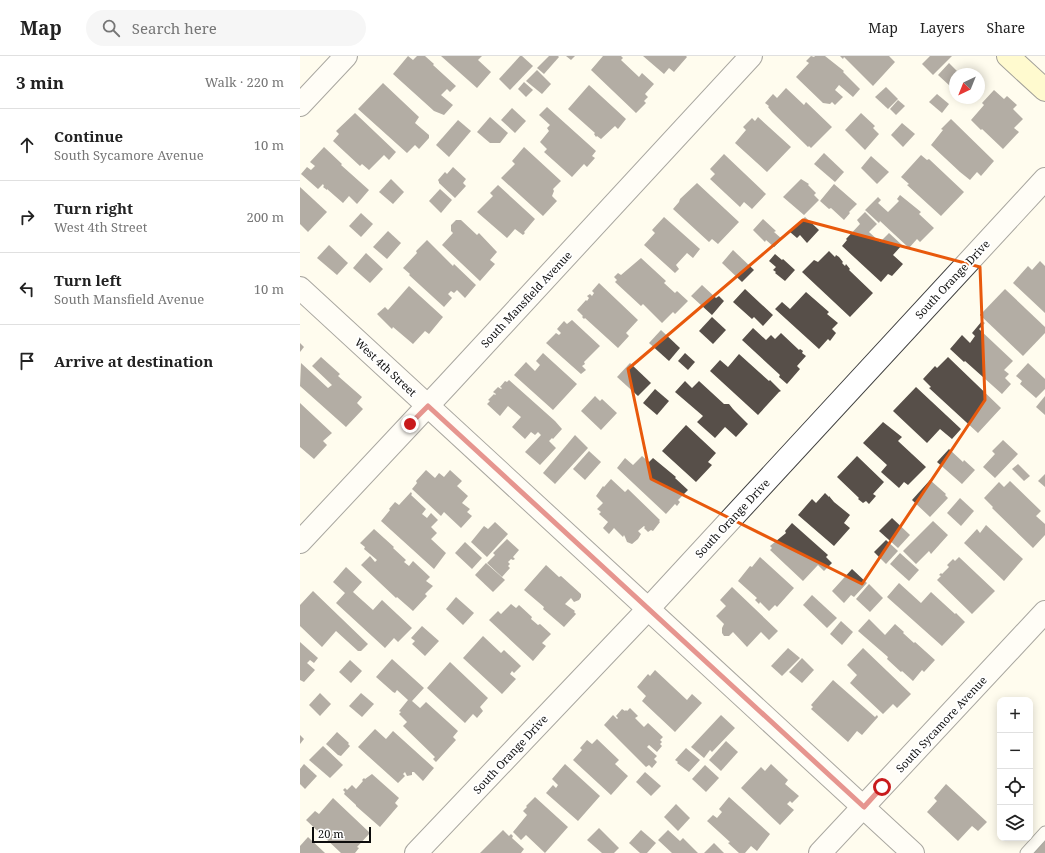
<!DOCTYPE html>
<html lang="en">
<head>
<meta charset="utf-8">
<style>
  :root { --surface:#fff; --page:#f6f6f6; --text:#222; --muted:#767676; --line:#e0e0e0 }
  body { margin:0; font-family:"Noto Serif",serif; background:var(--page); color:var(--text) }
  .controls { position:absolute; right:12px; bottom:12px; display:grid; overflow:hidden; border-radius:8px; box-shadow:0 2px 10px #0003 }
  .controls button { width:36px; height:36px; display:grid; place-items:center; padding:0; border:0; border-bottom:1px solid var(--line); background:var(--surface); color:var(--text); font:20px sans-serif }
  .compass { position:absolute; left:649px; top:12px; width:36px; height:36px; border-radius:50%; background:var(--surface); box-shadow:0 2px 10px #0003; rotate:223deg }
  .scale { position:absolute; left:12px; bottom:10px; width:59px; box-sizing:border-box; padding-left:4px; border:2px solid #0d0d0d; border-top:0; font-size:11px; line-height:14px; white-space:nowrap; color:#0d0d0d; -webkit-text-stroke:3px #fff; paint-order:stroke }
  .stop { position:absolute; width:12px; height:12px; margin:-9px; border:3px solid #c81a1c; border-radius:50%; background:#fff }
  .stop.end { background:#c81a1c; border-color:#fff; box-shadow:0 1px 4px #0008 }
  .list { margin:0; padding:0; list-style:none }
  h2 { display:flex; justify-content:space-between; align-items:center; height:52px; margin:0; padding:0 16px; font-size:17px }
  h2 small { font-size:13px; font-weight:400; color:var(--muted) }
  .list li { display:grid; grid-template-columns:26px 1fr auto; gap:12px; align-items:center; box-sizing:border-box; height:72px; padding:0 16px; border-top:1px solid var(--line) }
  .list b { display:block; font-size:15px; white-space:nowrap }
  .list p { margin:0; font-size:13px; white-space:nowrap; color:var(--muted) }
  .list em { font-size:13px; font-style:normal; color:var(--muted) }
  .icon { flex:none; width:22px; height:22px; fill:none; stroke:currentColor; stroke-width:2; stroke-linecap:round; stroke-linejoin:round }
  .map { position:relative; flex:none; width:745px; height:797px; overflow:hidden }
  header { display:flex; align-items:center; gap:24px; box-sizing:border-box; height:56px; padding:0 20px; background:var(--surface); border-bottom:1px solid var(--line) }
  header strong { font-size:19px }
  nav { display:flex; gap:22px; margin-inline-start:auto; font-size:14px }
  .search { width:280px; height:36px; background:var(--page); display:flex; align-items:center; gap:10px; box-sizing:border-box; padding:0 14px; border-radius:22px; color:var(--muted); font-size:15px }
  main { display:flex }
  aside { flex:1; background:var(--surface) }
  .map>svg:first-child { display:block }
  .building { fill:#574f49 }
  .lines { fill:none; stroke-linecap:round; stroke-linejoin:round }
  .lane-casing { stroke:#404040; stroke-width:13 }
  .street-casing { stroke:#404040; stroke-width:24 }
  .secondary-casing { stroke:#2f2f2f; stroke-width:24 }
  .lane { stroke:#fff; stroke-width:11 }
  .street { stroke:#fff; stroke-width:22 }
  .secondary { stroke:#fff9a9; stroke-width:22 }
  .route { stroke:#c81a1c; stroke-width:5 }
  .marked { fill:none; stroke:#e8590c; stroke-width:3; stroke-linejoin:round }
  .labels { text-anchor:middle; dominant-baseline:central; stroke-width:4; stroke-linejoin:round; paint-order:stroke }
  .street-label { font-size:11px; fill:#0d0d0d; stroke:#fff }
</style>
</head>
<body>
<header>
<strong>Map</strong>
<div class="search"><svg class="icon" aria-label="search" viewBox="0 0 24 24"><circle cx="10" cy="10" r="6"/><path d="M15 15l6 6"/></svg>Search here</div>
<nav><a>Map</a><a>Layers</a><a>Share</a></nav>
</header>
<main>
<aside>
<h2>3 min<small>Walk · 220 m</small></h2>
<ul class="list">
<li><svg class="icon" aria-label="ahead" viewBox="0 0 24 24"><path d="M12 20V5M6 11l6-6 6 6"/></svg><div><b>Continue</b><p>South Sycamore Avenue</p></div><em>10 m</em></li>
<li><svg class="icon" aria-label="right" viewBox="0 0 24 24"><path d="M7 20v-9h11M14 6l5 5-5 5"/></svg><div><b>Turn right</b><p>West 4th Street</p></div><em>200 m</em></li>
<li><svg class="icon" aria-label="left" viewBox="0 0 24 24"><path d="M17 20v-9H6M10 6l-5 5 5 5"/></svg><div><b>Turn left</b><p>South Mansfield Avenue</p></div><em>10 m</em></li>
<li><svg class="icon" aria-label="arrive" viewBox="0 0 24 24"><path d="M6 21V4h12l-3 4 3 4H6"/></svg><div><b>Arrive at destination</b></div></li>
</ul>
</aside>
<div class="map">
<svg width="745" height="797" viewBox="0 0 745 797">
  <rect width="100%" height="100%" fill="#fffcee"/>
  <g class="building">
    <polygon points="108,0 113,4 117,0 125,0 134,8 133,9 156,30 150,36 147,33 141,39 153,49 144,59 134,55 93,18"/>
    <polygon points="141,0 182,0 178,4 191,16 177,32"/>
    <polygon points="220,0 222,0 233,10 210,34 199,23"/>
    <polygon points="249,0 258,0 259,1 244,18 237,12"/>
    <polygon points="266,0 275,0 271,4"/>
    <polygon points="303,0 321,0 323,2 321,4 339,21 342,17 354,28 345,38 348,41 344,45 346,47 336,57 291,14"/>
    <polygon points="343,0 386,0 387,1 374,16 369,12 364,18"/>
    <polygon points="511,0 514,1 515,0 525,0 544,15 543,16 560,33 553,41 539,29 535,34 543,41 535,49 532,46 530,48 523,47 496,21 509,7 506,5"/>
    <polygon points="540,0 589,0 595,6 573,30 544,1 543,3"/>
    <polygon points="630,0 652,0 633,19 622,8"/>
    <polygon points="649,7 660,18 655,18 655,24 650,30 638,19"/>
    <polygon points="237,14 251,28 242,38 226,25"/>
    <polygon points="224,26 233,34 226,41 218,33"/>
    <polygon points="83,27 119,61 115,67 129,79 129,82 119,93 115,89 107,97 58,53"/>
    <polygon points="289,29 326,63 318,73 315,70 301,83 297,80 296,81 294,78 295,77 268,53"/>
    <polygon points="586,31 598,43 588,53 575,41"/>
    <polygon points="486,32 504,49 506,46 532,71 511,92 509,90 508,91 472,56 468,51 469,50 465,47 473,38 477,42"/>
    <polygon points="694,34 704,43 707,40 717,49 713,53 723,63 714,72 719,76 703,93 682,73 681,74 671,64 684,49 682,47"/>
    <polygon points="637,38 649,48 642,57 629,46"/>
    <polygon points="598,44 605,50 596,59 590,53"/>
    <polygon points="247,51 296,95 292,100 295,102 287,111 284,108 272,121 244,96 247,93 240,86 249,75 247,72 250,69 239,59"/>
    <polygon points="212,52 226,65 215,77 201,64"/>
    <polygon points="55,57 96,96 89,104 84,99 69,114 62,108 60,110 33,85 39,78 36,75"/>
    <polygon points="561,57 575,70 573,72 579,78 565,94 545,74"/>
    <polygon points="190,61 208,77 200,87 190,87 177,76"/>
    <polygon points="458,61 491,91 467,116 435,87 446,74 443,71 452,62 455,65"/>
    <polygon points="651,63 694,105 681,120 677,116 670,124 660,116 631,89 643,74 641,73"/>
    <polygon points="158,64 171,75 149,101 136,89"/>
    <polygon points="602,67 615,78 603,91 591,79"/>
    <polygon points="24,91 42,108 41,109 69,134 57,148 49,140 43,147 27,133 27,134 23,131 24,130 23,128 18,133 1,118 7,111 11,114 15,110 10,106"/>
    <polygon points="224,91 261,125 253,133 254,135 252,140 257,145 243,160 201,122 215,108 212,105"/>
    <polygon points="524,97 544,116 535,126 514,108"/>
    <polygon points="424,98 466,138 452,153 444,146 440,151 410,123 415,118 410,113"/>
    <polygon points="621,99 627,104 629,103 664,136 641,160 607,129 609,128 601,121"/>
    <polygon points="571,100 589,116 577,128 561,112"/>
    <polygon points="153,111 166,123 163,127 166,130 155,142 139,127 139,126 138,124 145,116 147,118"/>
    <polygon points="91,123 104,136 93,148 79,136"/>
    <polygon points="501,123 509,128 508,129 516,137 514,139 519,144 504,159 483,141"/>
    <polygon points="397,127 439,166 418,188 412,183 409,186 373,153 379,146 380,143"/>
    <polygon points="534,128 557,148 549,156 550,157 544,164 531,152 529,153 520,145"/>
    <polygon points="198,129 235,163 224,176 225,177 223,179 215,173 207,182 177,156 193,140 190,137"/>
    <polygon points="0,131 27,156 8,176 0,168"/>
    <polygon points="140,133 152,144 141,157 129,145"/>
    <polygon points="600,139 621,156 619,158 634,172 620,186 617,183 609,192 580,165 579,167 565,154 578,141 581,144 578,147 588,156 599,145 597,143"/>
    <polygon points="565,156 577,168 569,176 580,186 589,177 602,189 593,199 603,208 592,220 588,218 581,226 542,190 547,184 546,183 560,168 557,164"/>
    <polygon points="61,157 73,168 61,181 49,170"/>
    <polygon points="364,161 400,193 393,202 387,197 376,209 379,213 375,217 344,189 355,177 352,174"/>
    <polygon points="505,161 519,174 507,187 500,179 497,182 490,176"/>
    <polygon points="463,163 476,175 474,176 482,183 474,191 466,184 465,186 453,174"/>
    <polygon points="156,164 161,164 177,179 179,177 197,196 190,204 195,208 180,225 142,189 153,177 151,175 151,169"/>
    <polygon points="88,175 101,187 87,203 73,191"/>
    <polygon points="127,184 153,210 154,208 176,229 165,242 157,234 154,237 151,235 148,238 152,242 144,251 109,219 110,218 103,212 117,197 116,195"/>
    <polygon points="29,189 48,207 37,219 17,202"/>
    <polygon points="433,194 454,214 442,226 422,207"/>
    <polygon points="529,195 535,201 536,199 539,201 543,206 542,207 545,210 546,208 550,213 549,214 573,237 550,261 502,216 514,204 518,206"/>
    <polygon points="66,197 83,213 70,227 53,212"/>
    <polygon points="475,198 482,204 483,203 495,214 485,225 475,217 476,216 473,214 476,211 469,205"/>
    <polygon points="341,202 366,225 364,227 375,237 377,235 388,245 375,258 373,256 362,267 343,248 341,250 315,226 317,224 314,221 318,217 321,219"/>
    <polygon points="740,205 745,210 745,257 713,227 728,210 732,214"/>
    <polygon points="299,227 338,264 326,277 329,280 318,292 285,262 284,263 282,261 283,260 277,254 286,244 287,245 289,242 287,240 290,238 292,240 294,237 292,235"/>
    <polygon points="402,229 416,242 419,240 424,245 412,259 391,240"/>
    <polygon points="109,230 143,261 129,278 125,275 113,288 93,271 92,273 77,258 85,251 88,254"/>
    <polygon points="445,233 473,259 463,270 454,261 452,263 433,246"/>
    <polygon points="705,233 745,271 745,277 723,300 680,259"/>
    <polygon points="506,236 529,256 527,258 538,267 532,273 536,277 530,285 528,283 519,293 475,253 482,246 490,253"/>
    <polygon points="412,261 426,274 413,288 399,275"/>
    <polygon points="272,264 300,290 284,306 285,308 282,310 286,314 281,318 246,287 256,277 259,279 261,277 257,273 264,265 267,268"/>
    <polygon points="682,265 685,267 679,273 713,305 704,314 709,318 705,322 711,328 702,338 665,305 664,306 650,293 662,279 670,287 675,280 672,277"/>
    <polygon points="453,272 466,284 471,279 475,283 481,277 499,294 500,293 503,295 502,297 506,300 497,310 500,313 487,328 479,321 480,319 442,284"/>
    <polygon points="361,274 380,292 369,305 349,287"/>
    <polygon points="0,287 4,291 0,296"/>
    <polygon points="243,297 277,328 253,354 214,319 226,306 235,315 240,309 236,305"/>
    <polygon points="385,297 395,306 388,314 378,305"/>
    <polygon points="439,298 469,325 470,324 481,335 479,336 458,359 410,315 420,304 428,311"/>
    <polygon points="21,301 40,318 38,320 62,341 57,347 63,353 46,371 0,330 1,307 28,332 32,329 12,310"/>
    <polygon points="648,301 701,352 678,377 629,332 631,331 623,323 635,310 637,312"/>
    <polygon points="330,307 351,327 338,340 317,321"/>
    <polygon points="728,307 745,323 745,333 736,342 720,328 722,325 716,320"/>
    <polygon points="209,324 255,365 262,373 253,383 252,382 249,385 256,392 240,409 225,396 241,379 238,376 235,379 231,376 225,383 212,371 221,361 208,350 200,360 187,348 190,345 188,344 194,338 195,339 196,338 193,336 198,331 201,333 202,332 200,331 205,325 207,326"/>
    <polygon points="385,325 392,332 399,325 424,348 429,348 433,353 448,368 436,381 425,371 415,382 397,366 403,360 375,336"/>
    <polygon points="616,331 661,373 652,383 640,373 627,387 593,355"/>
    <polygon points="355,333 369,345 357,359 343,347"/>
    <polygon points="295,340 300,345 302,343 317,357 301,374 281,355"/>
    <polygon points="745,340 745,359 736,351"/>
    <polygon points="0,347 32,377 23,385 27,389 14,403 0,391"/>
    <polygon points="583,366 602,381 598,385 626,411 608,429 604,426 599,432 581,416 587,409 563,387"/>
    <polygon points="386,369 416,397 408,406 412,409 396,426 362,395"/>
    <polygon points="275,379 288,392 255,428 243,417"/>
    <polygon points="703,384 718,398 695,422 683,411 695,398 692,395"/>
    <polygon points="649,393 663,406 664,404 675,414 662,428 637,406"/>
    <polygon points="289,395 301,406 285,424 273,413"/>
    <polygon points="342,400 349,406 353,402 376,421 375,422 388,434 378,444 380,446 377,450 375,448 366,458 317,412 325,402 333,409"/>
    <polygon points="557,400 584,426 573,438 576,440 569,448 566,445 563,447 558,443 559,442 537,421"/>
    <polygon points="718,408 730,420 724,425 712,413"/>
    <polygon points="126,414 135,422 139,417 144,421 150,414 162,425 157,430 168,440 162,447 170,453 167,456 172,460 161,472 144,456 141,460 112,433 117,427 116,425"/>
    <polygon points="745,418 745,431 738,425"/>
    <polygon points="311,423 325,436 328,433 360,464 359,465 360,466 353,475 351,474 348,476 344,472 345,471 344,470 338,475 341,478 338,483 332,488 327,486 325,481 324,479 323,481 314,472 309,478 303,472 308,466 299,458 301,456 297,453 303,447 296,440 303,430 304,431"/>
    <polygon points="630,424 646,438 645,439 648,442 630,461 612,444"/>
    <polygon points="710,425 741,455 736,460 745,468 745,479 733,492 692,452 693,451 684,442 699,426 704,431"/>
    <polygon points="111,436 112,438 111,439 126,453 122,458 127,462 131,457 138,464 131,471 137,477 131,483 146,497 134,513 81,465 90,454 89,453 95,446 99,449"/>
    <polygon points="525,437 529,441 529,440 534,446 550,459 544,467 550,472 534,490 498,459 512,443 516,447"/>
    <polygon points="660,442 674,455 661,470 647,457"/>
    <polygon points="592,462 610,479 598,492 579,475"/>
    <polygon points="633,465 648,479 631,498 629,495 616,508 603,495"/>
    <polygon points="195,466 208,478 187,501 171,486 184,470 188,473"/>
    <polygon points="492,467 528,499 526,501 532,507 524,515 518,509 503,525 470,494 472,492 470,490 486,477 485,475"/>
    <polygon points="686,469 723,503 704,525 664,487 677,473 680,477"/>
    <polygon points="74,473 94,491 93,492 106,504 104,506 109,510 113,505 130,521 126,525 133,530 125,538 127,540 113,555 97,541 96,542 61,509 70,500 75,506 77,504 64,493 65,491 60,487"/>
    <polygon points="207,483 219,494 213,501 215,503 213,504 211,503 208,506 210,508 208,510 210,512 202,521 187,507 195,499 193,497"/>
    <polygon points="586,484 598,495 586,508 574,496"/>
    <polygon points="165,486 182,502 172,513 155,497"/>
    <polygon points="600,497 619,514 609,525 590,508"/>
    <polygon points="460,501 494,532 477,551 475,549 469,555 460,546 459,548 455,544 457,542 438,525 450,510 452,511"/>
    <polygon points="659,501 695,535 672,558 637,524 641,520 639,519 641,517 642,518 649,511 647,509 653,503 655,505"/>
    <polygon points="186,507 205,524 193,536 175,519"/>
    <polygon points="246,509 259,521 261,520 281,538 281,541 279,544 274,546 271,542 265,548 275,555 274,556 276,558 264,571 243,553 244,551 224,534"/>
    <polygon points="46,511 62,526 53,536 73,554 82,544 112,572 98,586 94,582 85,592 36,547 45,537 33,526"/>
    <polygon points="552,513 567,527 554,541 551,539 544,547 532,535"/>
    <polygon points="599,527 621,547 631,536 655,558 656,557 665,566 642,590 587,541"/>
    <polygon points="569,528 583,542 570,556 556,543"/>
    <polygon points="432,531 478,575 469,584 461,576 447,591 433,576 429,580 424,580 422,577 422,572 424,568 416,560 426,550 420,544"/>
    <polygon points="13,535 68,588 61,595 58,595 36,575 22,591 0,570 0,549"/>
    <polygon points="512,539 537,562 527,572 503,549"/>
    <polygon points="156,541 174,557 163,569 146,553"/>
    <polygon points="211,548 216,552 219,549 232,561 231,563 238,569 240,568 251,578 242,587 246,590 233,605 189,564 198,555 201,558"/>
    <polygon points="569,563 585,579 595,568 604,576 603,577 614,587 615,586 635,604 624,616 622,614 613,625 602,615 601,616 587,603 588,601 558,575"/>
    <polygon points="541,565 553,576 542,589 530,578"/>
    <polygon points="122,570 139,585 125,600 112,588 115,585 111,582"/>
    <polygon points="183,580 201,597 204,594 221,610 214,617 212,615 210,618 216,623 202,638 163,602"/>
    <polygon points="0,586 18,602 14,607 10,604 7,607 15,614 4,626 0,624"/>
    <polygon points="488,592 500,602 482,620 471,610"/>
    <polygon points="563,592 611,638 597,652 593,648 583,658 550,627 557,619 547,609"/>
    <polygon points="502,602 514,614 502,627 489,616"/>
    <polygon points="92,603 124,632 112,645 120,652 126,646 158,675 153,681 156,684 136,706 133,703 135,701 103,670 107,666 99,658 101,656 99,655 108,644 97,634 95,637 93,636 76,621"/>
    <polygon points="50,604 62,615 51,627 39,616"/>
    <polygon points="150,606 188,642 180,651 183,655 177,662 173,658 165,667 127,632"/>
    <polygon points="355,614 387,644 392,638 402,647 375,676 342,645 346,640 337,631 348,618 350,620"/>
    <polygon points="533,624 575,661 577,659 578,661 562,679 557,675 548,686 511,653 513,651 511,649"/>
    <polygon points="20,637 31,648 20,660 9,649"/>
    <polygon points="61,637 74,648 62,661 49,650"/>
    <polygon points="330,652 338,660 335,662 344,671 348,667 363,681 360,684 362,686 360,688 362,690 357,696 349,689 347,691 357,700 354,703 357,706 352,712 349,709 346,711 304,669 313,659 317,663 318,662 316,660 322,653 325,655 326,654 327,655"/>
    <polygon points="421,659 435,672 412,696 410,694 404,702 391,691"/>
    <polygon points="75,673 86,683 93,675 134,712 123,725 114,716 112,716 112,719 107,720 105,716 103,718 105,720 98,727 58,691"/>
    <polygon points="37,676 49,687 48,688 50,690 41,700 38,699 26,688"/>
    <polygon points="0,679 4,683 0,688"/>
    <polygon points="297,683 319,704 315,708 328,720 311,739 273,704 282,694 280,692 287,684 292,688"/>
    <polygon points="426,685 438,696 421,715 409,704"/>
    <polygon points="23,690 43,709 30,722 9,704"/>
    <polygon points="386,692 400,704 389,716 377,707 378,706 375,704"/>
    <polygon points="4,708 17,720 5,733 0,728 0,713"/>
    <polygon points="265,708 300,740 278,765 246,737 253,729 256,732 258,729 252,723"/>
    <polygon points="471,708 488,724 485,728 499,740 492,747 490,745 487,748 494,754 480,769 441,732 461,711 465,715"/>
    <polygon points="405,709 419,722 406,736 392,723"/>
    <polygon points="345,716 361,730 351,740 336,726"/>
    <polygon points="72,718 99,742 95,747 98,750 80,771 56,750 56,749 44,738 45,736 43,734 45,732 47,734 52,729 56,733 63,725 62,724 64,722 65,723"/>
    <polygon points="646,728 687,766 678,775 672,770 658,785 627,756 637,745 634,742"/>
    <polygon points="235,741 268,771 245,797 226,779 221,784 213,776 227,759 223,755 227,751 226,750"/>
    <polygon points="429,741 470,778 457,795 451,790 445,797 439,797 428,787 430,786 407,765 413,759 417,762 422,756 419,753"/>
    <polygon points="33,742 70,777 57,791 59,792 55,797 41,797 6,764 15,755 19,758"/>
    <polygon points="376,748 390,762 378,775 364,761"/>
    <polygon points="299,772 319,792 314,797 302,797 287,784"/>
    <polygon points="203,774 209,780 211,778 213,780 212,782 224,793 221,797 180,797"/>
    <polygon points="341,774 356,787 347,797 340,797 329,787"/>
    <polygon points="368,774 380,785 383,782 398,797 372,797 358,784"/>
    <polygon points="8,781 25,797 0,797 0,790"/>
    <polygon points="745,785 745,797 733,797"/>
    <polygon points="414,787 424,797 404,797"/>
  </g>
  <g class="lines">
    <defs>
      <polyline id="lane" points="726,797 745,776"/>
      <g id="street">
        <polyline points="0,49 46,0"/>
        <polyline points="0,232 613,797"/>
        <polyline points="0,486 148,328 451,0"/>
        <polyline points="116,797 349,552 745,123"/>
        <polyline points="520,797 745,556"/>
      </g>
      <polyline id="secondary" points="708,0 745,34"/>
    </defs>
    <use href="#lane" class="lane-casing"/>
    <use href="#street" class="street-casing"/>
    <use href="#secondary" class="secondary-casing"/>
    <use href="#lane" class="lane"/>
    <use href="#street" class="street"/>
    <use href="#secondary" class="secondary"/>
  </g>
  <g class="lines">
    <polyline class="route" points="110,368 128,350 564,751 582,731"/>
  </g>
  <path d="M0 0H745V797H0ZM 503,164 L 680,211 L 685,344 L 562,528 L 351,423 L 328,313 Z" fill="#fffcee" fill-opacity=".55" fill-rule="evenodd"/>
  <path class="marked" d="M 503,164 L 680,211 L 685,344 L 562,528 L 351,423 L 328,313 Z"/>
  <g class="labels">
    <g class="street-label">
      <text transform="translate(652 223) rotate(-47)">South Orange Drive</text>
      <text transform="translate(226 243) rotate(-47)">South Mansfield Avenue</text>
      <text transform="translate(86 311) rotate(43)">West 4th Street</text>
      <text transform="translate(432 462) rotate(-47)">South Orange Drive</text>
      <text transform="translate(641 668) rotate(-47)">South Sycamore Avenue</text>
      <text transform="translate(210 698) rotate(-47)">South Orange Drive</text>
    </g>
  </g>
</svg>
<div class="controls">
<button>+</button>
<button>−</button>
<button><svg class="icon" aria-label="locate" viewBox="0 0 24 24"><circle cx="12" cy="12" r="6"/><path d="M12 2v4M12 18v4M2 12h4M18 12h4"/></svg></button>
<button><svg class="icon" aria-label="layers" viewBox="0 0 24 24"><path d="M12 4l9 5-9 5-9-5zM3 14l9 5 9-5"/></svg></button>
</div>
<svg class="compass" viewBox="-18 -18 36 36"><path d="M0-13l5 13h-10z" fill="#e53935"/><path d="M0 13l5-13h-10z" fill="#767676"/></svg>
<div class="scale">20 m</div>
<div class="stop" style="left:582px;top:731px"></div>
<div class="stop end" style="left:110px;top:368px"></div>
</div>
</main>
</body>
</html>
